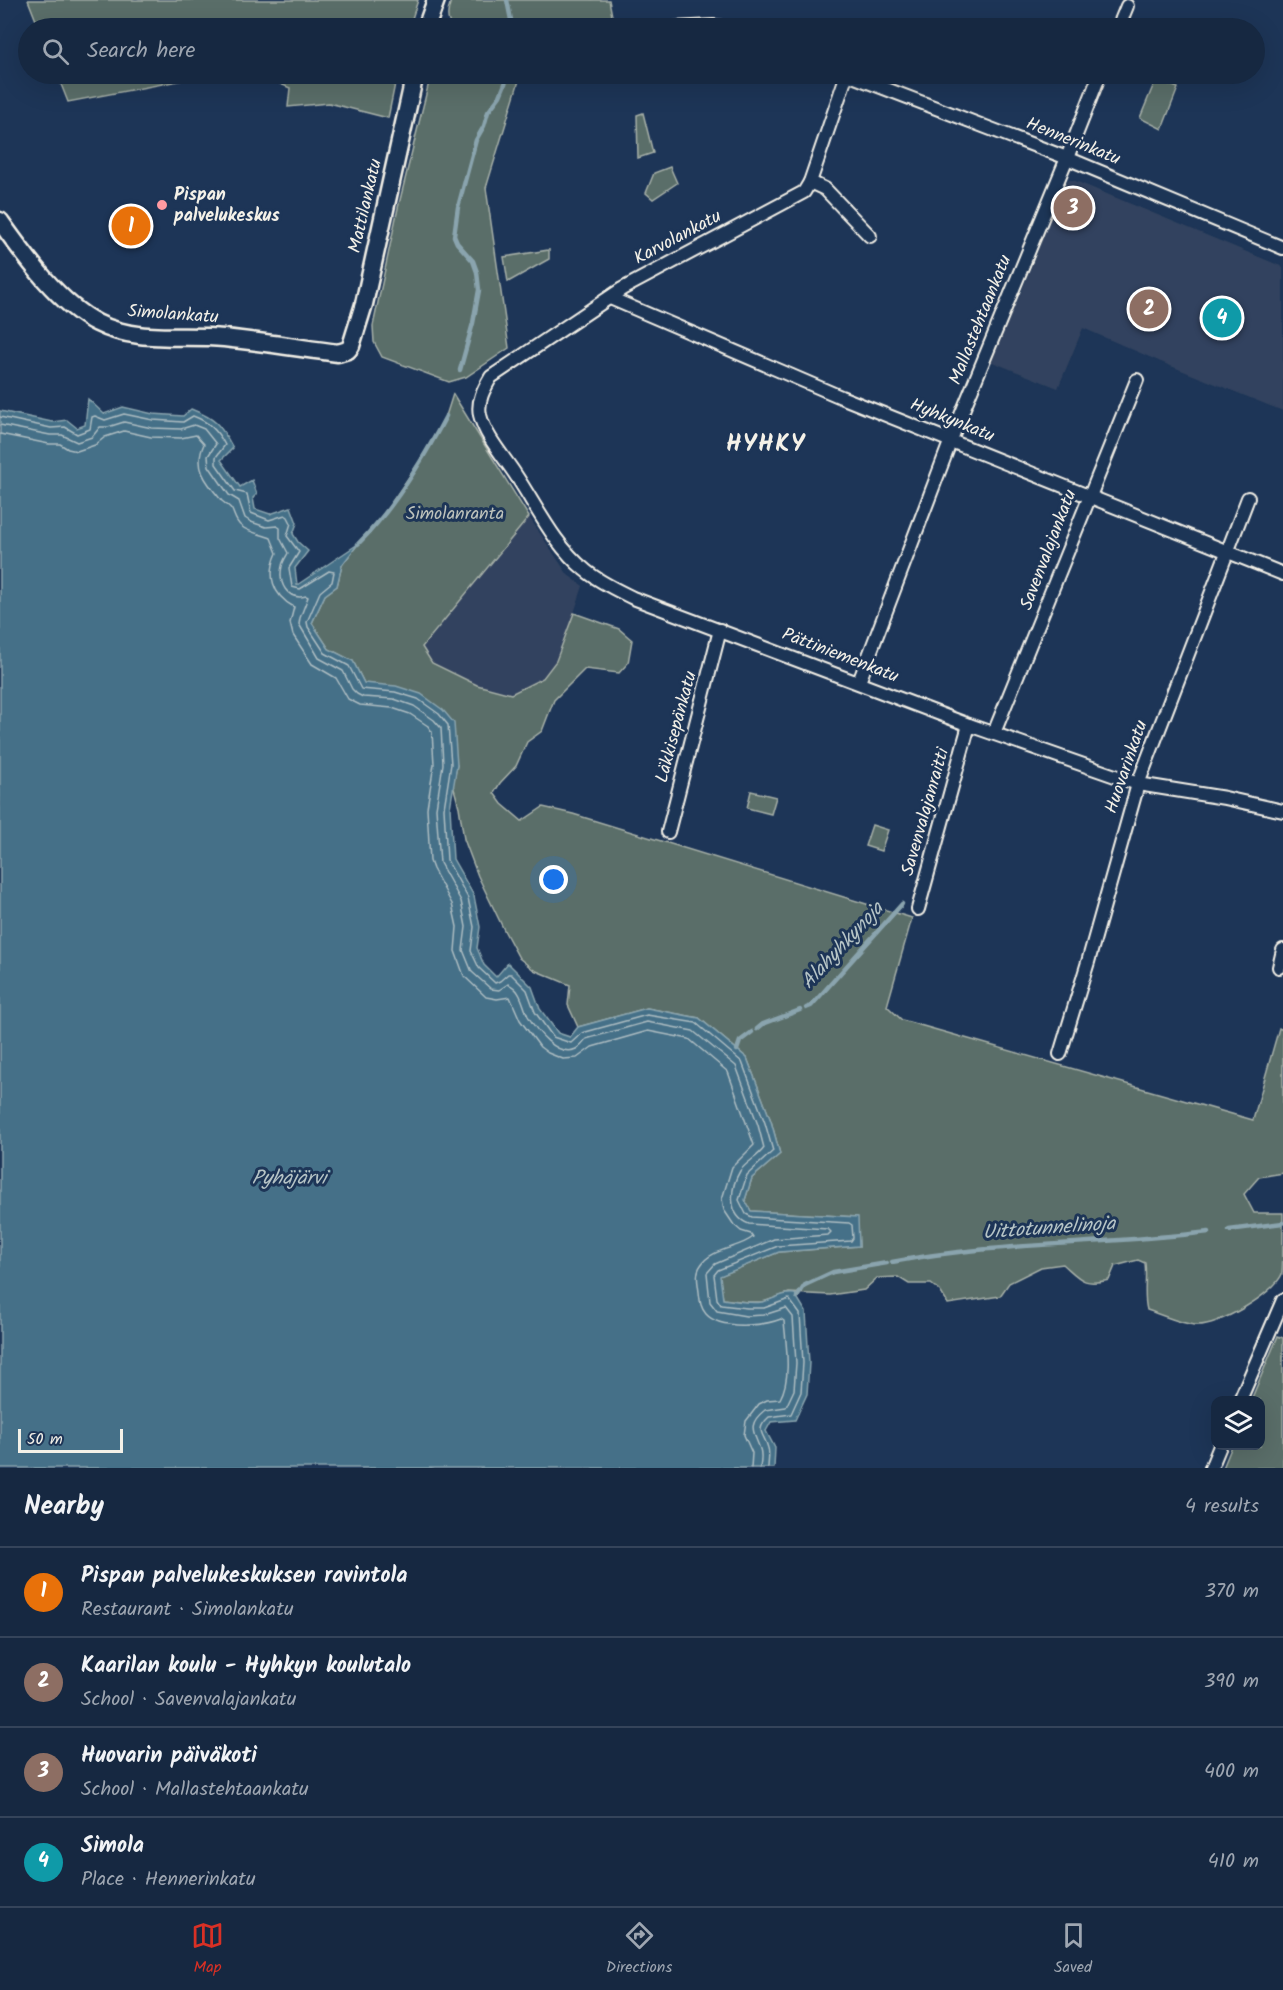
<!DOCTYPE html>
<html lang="en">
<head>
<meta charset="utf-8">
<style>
  :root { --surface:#162841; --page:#23344c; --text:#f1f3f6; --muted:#9ea6b1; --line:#35445a; --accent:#d93025 }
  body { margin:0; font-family:Kalam,sans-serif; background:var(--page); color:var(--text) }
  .controls { position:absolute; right:18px; bottom:18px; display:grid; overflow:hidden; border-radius:12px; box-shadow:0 6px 24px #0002 }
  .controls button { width:54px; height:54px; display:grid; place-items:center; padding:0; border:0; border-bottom:2px solid var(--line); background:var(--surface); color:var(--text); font:30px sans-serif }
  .scale { position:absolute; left:18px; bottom:15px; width:105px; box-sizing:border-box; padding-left:6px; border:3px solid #f4f1e8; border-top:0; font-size:16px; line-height:21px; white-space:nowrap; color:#f4f1e8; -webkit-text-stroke:4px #1d3557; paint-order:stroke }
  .you { position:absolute; left:554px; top:880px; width:21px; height:21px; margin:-15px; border:4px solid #fff; border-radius:50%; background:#1a73e8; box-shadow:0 0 0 9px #1a73e833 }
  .badge { display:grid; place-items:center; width:39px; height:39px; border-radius:50%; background:var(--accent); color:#fff; font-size:20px; font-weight:700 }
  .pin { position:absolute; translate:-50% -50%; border:3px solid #fff; box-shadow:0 2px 6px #0006 }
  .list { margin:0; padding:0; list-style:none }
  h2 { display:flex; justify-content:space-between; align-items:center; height:78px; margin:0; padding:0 24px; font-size:26px }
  h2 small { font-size:20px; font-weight:400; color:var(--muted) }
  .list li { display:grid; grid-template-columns:39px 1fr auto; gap:18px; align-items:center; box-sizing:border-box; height:90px; padding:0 24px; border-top:2px solid var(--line) }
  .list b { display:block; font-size:22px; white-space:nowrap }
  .list p { margin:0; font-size:20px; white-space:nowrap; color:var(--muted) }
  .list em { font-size:20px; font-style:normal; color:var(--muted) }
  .icon { flex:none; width:33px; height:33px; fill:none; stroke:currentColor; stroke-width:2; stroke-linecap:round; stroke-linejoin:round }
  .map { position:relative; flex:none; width:1283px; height:1468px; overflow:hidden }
  .search { position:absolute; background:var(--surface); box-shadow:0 6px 24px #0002; left:18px; right:18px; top:18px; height:66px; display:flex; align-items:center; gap:15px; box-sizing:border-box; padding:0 21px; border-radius:33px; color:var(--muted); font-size:22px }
  .sheet { height:438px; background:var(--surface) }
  nav { display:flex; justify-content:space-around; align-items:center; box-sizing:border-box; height:84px; border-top:2px solid var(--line); background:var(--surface); font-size:16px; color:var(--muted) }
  nav a { display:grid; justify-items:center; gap:3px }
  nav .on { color:var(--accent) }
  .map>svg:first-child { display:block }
  .built { fill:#33435e }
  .green { fill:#5a6e69; stroke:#a7b0a8; stroke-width:1.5 }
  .water { fill:#447088; stroke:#8aa4ae; stroke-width:1.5 }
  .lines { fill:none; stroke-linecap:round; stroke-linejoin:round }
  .shore { stroke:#aebdc2; stroke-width:1.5 }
  .stream { stroke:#8aa4ae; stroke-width:4.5 }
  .street-casing { stroke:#f4f1e8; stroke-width:16 }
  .secondary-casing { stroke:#f4f1e8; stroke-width:21 }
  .street { stroke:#1d3557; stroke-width:12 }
  .secondary { stroke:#1d3557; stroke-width:16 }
  .poi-dot { fill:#ff9aa2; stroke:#1d3557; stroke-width:2 }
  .labels { text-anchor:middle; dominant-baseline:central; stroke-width:6; stroke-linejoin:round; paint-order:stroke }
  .street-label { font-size:18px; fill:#f4f1e8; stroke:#1d3557 }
  .poi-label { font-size:18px; font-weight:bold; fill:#f4f1e8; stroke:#1d3557; text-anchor:start }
  .park-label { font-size:18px; fill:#bec3bc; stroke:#1d3557 }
  .water-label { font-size:20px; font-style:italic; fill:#b6c4c6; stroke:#1d3557 }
  .district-label { font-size:24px; font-weight:bold; letter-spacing:1.5px; fill:#f4f1e8; stroke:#1d3557 }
</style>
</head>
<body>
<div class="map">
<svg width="1283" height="1468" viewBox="0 0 1283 1468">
  <rect width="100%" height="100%" fill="#1d3557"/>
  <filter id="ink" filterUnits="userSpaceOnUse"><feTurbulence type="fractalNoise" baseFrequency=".0167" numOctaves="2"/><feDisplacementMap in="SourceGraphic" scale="12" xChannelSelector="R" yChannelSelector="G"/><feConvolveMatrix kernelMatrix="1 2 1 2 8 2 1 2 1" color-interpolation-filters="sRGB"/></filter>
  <g filter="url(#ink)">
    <g class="built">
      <polygon points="1069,180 1073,180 1283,267 1283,411 1161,362 1083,328 1058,388 990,361 1022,290 1064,185"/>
      <polygon points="529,517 568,575 583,586 574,613 556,661 543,678 511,694 477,685 432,663 422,648"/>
    </g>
    <g class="green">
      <polygon points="28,0 418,0 409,28 39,28"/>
      <path d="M 451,0 L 609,0 L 612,16 L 610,21 L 604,24 L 541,28 L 453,28 C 445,19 448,11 451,0 Z"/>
      <polygon points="57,74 215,74 68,102"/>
      <polygon points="257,74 397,74 388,118 329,103 288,107 290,88"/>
      <polygon points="431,74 521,74 486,188 509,348 466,377 449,382 382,357 374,342 373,326 398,208"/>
      <polygon points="1156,79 1178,88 1162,129 1140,118"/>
      <polygon points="643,113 653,153 638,158 637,115"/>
      <polygon points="670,167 677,183 653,199 646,193 654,173"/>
      <polygon points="549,250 549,259 508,282 504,257"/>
      <path d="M 453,394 L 529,517 L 422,647 L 432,663 L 477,685 L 511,694 L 543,678 L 556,661 L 574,613 L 619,629 L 632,640 L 628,663 L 619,673 L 585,669 L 554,700 L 542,731 L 527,742 L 516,766 L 500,783 L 494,793 L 502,804 L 522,821 L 543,807 L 573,814 L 912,918 L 887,1006 L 902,1020 L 1253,1120 L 1279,1028 L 1283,1030 L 1283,1173 L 1259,1177 L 1244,1194 L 1254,1213 L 1283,1213 C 1283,1224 1283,1266 1282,1274 C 1274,1294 1217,1327 1196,1325 C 1182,1324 1162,1315 1147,1310 C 1143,1295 1147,1279 1145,1263 L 1138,1260 L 1115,1266 L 1109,1280 C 1083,1286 1081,1280 1063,1264 L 1041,1267 L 1009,1283 L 1000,1296 L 948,1304 L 940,1291 L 931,1284 L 909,1284 L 898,1277 L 877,1278 L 864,1290 L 830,1295 L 789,1293 L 763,1302 L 747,1302 L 723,1299 L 719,1276 L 779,1252 L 859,1246 L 857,1217 L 751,1211 L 745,1200 L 752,1178 L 780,1154 L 771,1121 L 747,1058 L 699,1018 L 647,1008 L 578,1027 L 568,1005 L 570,985 L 534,970 L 519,958 L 505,932 L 478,876 L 464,839 L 459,807 L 453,785 L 457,765 L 364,683 L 353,661 L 329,649 L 312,623 L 325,595 L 337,586 L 342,565 L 358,544 L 374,528 L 428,449 L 446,416 Z"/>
      <polygon points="751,791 776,797 771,814 747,808"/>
      <polygon points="872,825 888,830 881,851 865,846"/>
      <polygon points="1278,1336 1283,1338 1283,1468 1223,1468 1232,1446 1260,1446 1260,1400 1251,1400"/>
    </g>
    <path class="water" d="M 88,399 L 104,414 L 123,407 L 153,414 L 183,416 L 191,409 C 216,419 220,424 233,448 L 221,460 L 240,487 L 252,480 L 257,494 L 253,498 L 255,509 L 270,514 L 291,507 L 297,523 L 293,534 L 298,542 L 308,551 L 295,568 L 297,585 L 358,544 L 342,565 L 337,586 L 325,595 L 312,623 L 329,649 L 353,661 L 364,683 L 396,686 L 421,694 L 443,710 L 454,723 L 457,765 L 450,808 L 453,859 L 474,896 L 480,927 L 477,948 L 484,965 L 496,977 L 508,963 L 532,987 L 540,1009 L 558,1033 L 570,1037 L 578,1027 L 647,1008 L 699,1018 L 747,1058 L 771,1121 L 780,1154 L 752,1178 L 745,1200 L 751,1211 L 858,1217 L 859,1246 L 779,1252 L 720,1276 L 723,1299 C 736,1301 749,1304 762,1302 C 774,1300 782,1292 795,1294 L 806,1312 L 809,1363 L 807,1394 L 795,1420 L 771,1422 L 766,1431 L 775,1448 L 774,1468 L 0,1468 L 0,411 L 52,422 L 67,420 L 77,428 L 85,425 Z"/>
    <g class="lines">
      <g class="shore">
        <path d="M 0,417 L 51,428 L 65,427 L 77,434 L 90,429 L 92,417 L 95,416 L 105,420 L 124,414 L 153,420 L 183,422 L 193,416 C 209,422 217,430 225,445 L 216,457 L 216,464 L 235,491 L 247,494 L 251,513 L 269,520 L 285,515 L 288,517 L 291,523 L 287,536 L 299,552 L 289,568 L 292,587 L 300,589 L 329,571 L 334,572 L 332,582 L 320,592 L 307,622 L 308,627 L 325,653 L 349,666 L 361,689 L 395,692 L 418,699 L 439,714 L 448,725 L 451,764 L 444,808 L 447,860 L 468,898 L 474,927 L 471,951 L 479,968 L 495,983 L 500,981 L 508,974 L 511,974 L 527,990 L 535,1012 L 553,1037 L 571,1043 L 582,1033 L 647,1015 L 696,1023 L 742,1062 L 765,1123 L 773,1151 L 747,1175 L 739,1200 L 746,1214 L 752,1217 L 849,1223 L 852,1225 L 853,1238 L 851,1241 L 778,1246 L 718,1270 L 714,1275 L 717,1299 L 721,1305 L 747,1308 L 764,1308 L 789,1299 L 800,1314 L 803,1363 L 801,1392 L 791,1414 L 769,1417 C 754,1431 764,1433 768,1448 C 770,1453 768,1462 768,1468"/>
        <path d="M 0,425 L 50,435 L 62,435 L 77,442 L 92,437 L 100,427 L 108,427 L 124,422 L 152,428 L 181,429 L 194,425 L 204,429 L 216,444 L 208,456 L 209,466 L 229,495 L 239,501 L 245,518 L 251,522 L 266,527 L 277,526 L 280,528 L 280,538 L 288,553 C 286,557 283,561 282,566 C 278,583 287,601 306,596 L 308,597 L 300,618 L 299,624 L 319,658 L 343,671 L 352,689 L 357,694 L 363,697 L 394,699 L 414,706 L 434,720 L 441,728 L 443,764 L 436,808 L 440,863 L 461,901 L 466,927 L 463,950 L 472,972 L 491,989 L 499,990 L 508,984 C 522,990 522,1004 528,1016 C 536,1030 557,1058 576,1049 C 580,1047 583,1042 586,1039 L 647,1022 L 693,1031 L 736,1066 L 758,1125 L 764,1148 C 758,1157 746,1162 740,1171 C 730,1188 727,1216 749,1224 L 828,1229 L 831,1232 L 828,1235 L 774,1239 L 715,1264 L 707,1273 L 710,1302 L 717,1311 L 746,1316 L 764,1315 L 786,1308 L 793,1317 L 796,1363 L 794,1390 L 786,1407 L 765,1410 C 746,1425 754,1432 760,1449 C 762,1454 761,1462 760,1468"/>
        <path d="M 0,434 L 49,444 L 60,444 L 68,449 L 77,451 L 95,445 L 105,437 L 124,431 L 151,437 L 181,438 L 196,435 L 204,444 C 193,468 206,482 222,501 C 225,504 230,506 232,510 C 235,516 235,521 241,526 C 249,533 262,534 271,538 L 277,553 C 267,575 272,595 294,607 L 290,623 L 293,635 L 312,664 L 336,678 L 348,699 L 360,705 L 392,708 L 410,714 L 428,726 L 432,732 L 434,764 L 427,808 L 430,861 L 433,869 L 452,904 L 457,927 L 455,951 L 464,976 L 486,997 L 497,999 L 510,997 L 520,1020 L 540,1047 L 548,1053 L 563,1059 L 577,1058 L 592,1047 L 648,1031 L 689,1039 L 728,1072 L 754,1145 L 732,1167 L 722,1199 L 724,1210 L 734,1225 L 741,1231 L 751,1234 L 753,1237 C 739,1249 711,1248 701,1265 C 695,1273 698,1283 699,1292 C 700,1300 700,1307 706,1314 C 720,1330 763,1326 781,1319 L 784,1321 C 786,1345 792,1377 780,1399 L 767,1400 L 759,1404 L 746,1421 L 744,1435 L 752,1453 L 751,1468"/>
      </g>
      <g class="stream">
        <polyline points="507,0 512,25"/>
        <polyline points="460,370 473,323 479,290 477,272 473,261 457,243 454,236 458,207 476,140 484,126 488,112 500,96 509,74"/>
        <path d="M 358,544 C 393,509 423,460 446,416"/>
        <polyline points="806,1008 811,1006 902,904"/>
        <polyline points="757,1029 763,1024 800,1010"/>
        <polyline points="737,1050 740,1041 752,1032"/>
        <polyline points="1229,1230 1283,1223"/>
        <path d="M 892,1262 C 997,1242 1104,1245 1209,1232"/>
        <polyline points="797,1297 805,1285 833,1272 887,1263"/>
      </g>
      <defs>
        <g id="street">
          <polyline points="673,28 713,26 732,28"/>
          <polyline points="1118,28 1127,6"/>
          <path d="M 847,74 L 810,182 L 804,192 L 622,289 L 491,377 C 484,389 477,401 480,415 C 485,436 504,457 515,474 C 537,507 554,545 585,570 C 599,582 617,590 633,598 L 969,725 L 1138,784 L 1225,798 L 1283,811"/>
          <polyline points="847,74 1067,158 1283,248"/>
          <polyline points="810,182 825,189 870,236"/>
          <polyline points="610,298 841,397 1283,574"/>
          <polyline points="859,682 954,432 1067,158 1100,74"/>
          <polyline points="994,733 1137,380"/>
          <polyline points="668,832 720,630"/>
          <polyline points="918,909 969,725"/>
          <polyline points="1279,967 1283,950"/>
          <polyline points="1060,1054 1088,962 1138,784 1248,498"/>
          <polyline points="1240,1400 1283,1300"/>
          <polyline points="1211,1468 1220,1446"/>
        </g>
        <g id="secondary">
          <polyline points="426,28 436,0"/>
          <path d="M 0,221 C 25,256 58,303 97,323 C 136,343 182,334 224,338 C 262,342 300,348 338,353 L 348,350 L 351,346 L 364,304 L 415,74"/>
        </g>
      </defs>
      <use href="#street" class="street-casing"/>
      <use href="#secondary" class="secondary-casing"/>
      <use href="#street" class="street"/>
      <use href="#secondary" class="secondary"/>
    </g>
  </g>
  <circle class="poi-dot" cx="162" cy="205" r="6"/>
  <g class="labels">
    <g class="street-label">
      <text transform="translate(1073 142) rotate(22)">Hennerinkatu</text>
      <text transform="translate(366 206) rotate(-77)">Mattilankatu</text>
      <text transform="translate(678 238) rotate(-28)">Karvolankatu</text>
      <text transform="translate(173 315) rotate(4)">Simolankatu</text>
      <text transform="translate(981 320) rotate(-68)">Mallastehtaankatu</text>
      <text transform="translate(952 421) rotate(22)">Hyhkynkatu</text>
      <text transform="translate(1049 550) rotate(-69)">Savenvalajankatu</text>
      <text transform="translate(840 656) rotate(21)">Pättiniemenkatu</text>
      <text transform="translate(677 727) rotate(-75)">Läkkisepänkatu</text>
      <text transform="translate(1127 767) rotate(-71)">Huovarinkatu</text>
      <text transform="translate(926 812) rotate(-74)">Savenvalajanraitti</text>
    </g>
    <g class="poi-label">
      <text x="174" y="195">Pispan<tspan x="174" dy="21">palvelukeskus</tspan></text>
    </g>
    <g class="park-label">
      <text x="455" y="514">Simolanranta</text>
    </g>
    <g class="water-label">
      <text transform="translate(843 946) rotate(-47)">Alahyhkynoja</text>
      <text x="289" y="1179">Pyhäjärvi</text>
      <text transform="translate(1049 1229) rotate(-4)">Uittotunnelinoja</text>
    </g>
    <g class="district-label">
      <text x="766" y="444">HYHKY</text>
    </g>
  </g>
</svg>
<div class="controls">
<button><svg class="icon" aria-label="layers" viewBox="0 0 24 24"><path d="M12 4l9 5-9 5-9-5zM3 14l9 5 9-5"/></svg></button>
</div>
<div class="scale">50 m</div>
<div class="you"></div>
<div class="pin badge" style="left:131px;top:226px;background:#e8710a">1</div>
<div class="pin badge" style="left:1149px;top:309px;background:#8d6e63">2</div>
<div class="pin badge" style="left:1073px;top:208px;background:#8d6e63">3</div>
<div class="pin badge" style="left:1222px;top:318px;background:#0f9aa8">4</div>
<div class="search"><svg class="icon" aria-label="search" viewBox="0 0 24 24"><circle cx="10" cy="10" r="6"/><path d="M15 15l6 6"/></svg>Search here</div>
</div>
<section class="sheet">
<h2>Nearby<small>4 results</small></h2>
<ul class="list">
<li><span class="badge" style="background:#e8710a">1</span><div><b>Pispan palvelukeskuksen ravintola</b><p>Restaurant · Simolankatu</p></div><em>370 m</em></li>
<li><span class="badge" style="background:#8d6e63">2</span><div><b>Kaarilan koulu - Hyhkyn koulutalo</b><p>School · Savenvalajankatu</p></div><em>390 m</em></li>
<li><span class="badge" style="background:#8d6e63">3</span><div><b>Huovarin päiväkoti</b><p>School · Mallastehtaankatu</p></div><em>400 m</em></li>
<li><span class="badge" style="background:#0f9aa8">4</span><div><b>Simola</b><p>Place · Hennerinkatu</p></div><em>410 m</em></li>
</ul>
</section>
<nav>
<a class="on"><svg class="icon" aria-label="map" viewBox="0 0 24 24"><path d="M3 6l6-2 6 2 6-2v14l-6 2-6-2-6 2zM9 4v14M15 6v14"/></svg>Map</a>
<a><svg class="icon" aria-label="directions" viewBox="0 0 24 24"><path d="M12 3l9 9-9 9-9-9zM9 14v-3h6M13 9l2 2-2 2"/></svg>Directions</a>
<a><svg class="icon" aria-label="saved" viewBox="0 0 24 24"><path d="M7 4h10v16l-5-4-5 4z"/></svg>Saved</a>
</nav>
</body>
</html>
